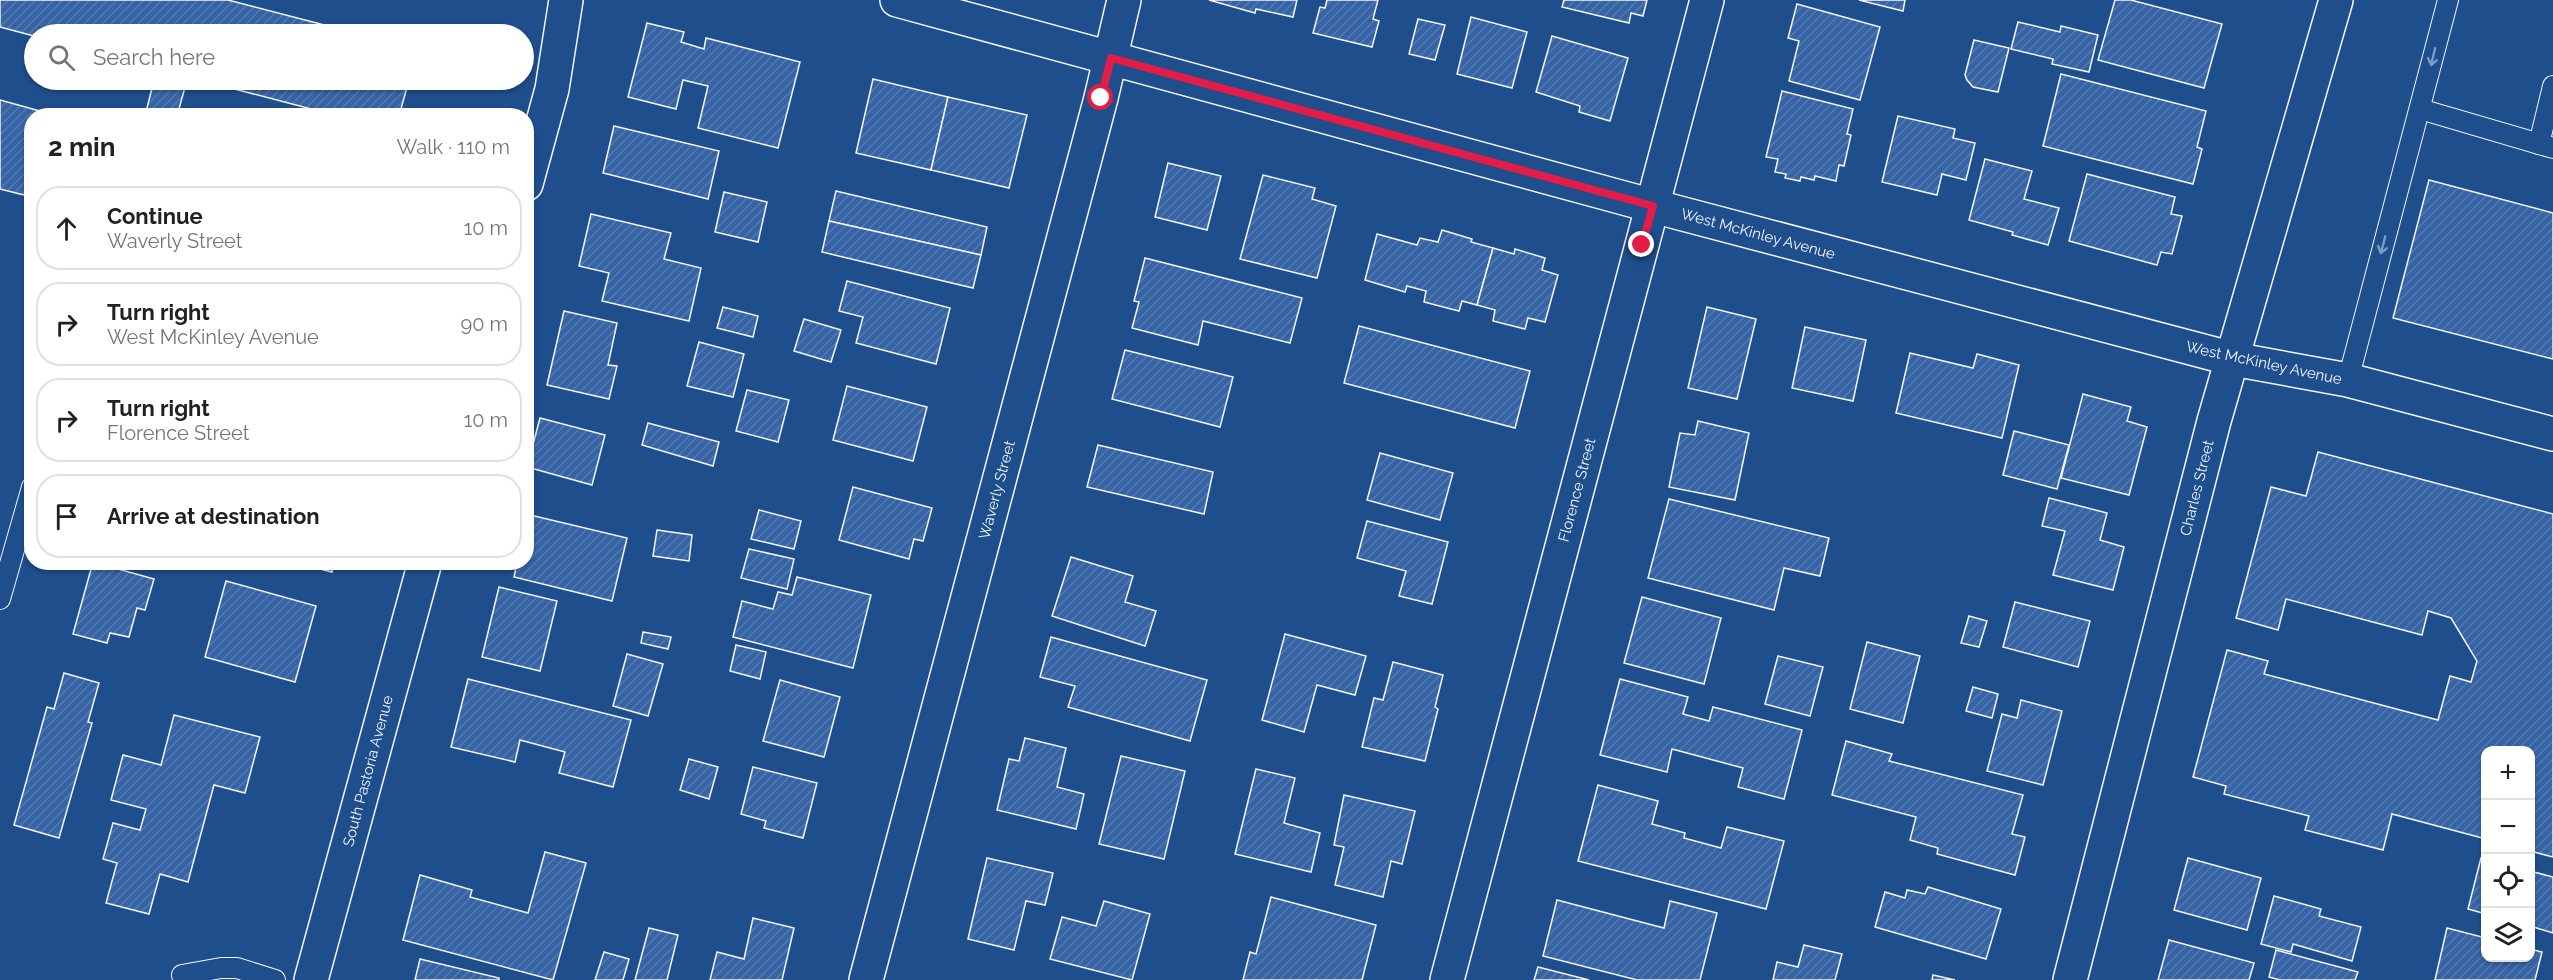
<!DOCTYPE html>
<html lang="en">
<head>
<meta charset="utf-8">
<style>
  :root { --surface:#fff; --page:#f2f2f2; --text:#202124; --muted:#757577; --line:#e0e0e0 }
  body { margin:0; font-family:Raleway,sans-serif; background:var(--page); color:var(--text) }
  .controls { position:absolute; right:18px; bottom:18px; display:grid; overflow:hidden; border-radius:12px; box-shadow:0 2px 4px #0004 }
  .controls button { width:54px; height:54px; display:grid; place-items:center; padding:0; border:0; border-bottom:2px solid var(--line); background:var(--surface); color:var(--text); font:30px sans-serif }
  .stop { position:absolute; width:18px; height:18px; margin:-14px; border:4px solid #e11d48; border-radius:50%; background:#fff }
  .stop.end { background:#e11d48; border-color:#fff; box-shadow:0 2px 6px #0008 }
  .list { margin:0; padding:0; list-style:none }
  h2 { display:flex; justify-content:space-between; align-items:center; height:78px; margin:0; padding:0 24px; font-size:26px }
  h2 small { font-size:20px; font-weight:400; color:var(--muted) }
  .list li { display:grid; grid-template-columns:39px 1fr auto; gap:18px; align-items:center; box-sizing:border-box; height:84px; margin:0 12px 12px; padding:0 12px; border:2px solid var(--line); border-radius:24px }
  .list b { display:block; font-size:22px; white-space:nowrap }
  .list p { margin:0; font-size:20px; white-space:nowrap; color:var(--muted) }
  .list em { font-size:20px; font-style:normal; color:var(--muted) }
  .icon { flex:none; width:33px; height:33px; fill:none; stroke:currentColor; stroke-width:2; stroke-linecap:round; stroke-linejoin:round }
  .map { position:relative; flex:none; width:2553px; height:980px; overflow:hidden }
  .search { position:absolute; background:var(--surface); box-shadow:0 2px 4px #0004; left:24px; top:24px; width:510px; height:66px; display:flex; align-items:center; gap:15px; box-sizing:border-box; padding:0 21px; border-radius:33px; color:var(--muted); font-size:22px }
  .panel { position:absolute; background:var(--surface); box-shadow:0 2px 4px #0004; left:24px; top:108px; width:510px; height:462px; border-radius:24px }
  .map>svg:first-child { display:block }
  .building { fill:url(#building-hatch); stroke:#f2f6ff; stroke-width:1.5 }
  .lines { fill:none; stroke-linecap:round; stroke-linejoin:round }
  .lane-casing { stroke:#f2f6ff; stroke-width:22 }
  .street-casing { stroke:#f2f6ff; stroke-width:36 }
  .secondary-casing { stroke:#f2f6ff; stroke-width:36 }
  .lane { stroke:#1f4e8c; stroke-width:20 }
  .street { stroke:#1f4e8c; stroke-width:33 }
  .secondary { stroke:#1f4e8c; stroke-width:33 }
  .oneway { stroke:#7e9ac0 }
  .route { stroke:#e11d48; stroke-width:8 }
  .labels { text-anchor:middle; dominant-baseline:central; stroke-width:4.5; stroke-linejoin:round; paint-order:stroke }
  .street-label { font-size:15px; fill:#f2f6ff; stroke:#1f4e8c }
</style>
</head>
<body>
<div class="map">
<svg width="2553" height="980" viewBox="0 0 2553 980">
  <defs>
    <pattern id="building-hatch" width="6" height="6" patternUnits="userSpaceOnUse" patternTransform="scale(1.5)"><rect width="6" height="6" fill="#3563a3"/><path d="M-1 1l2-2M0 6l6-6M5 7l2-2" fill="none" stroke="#537ab1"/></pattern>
  </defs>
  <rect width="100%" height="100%" fill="#1f4e8c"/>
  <g class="building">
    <polygon points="0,0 228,0 359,34 34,34 34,36 0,27"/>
    <polygon points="1209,0 1297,0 1293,17 1256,9 1255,13"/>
    <polygon points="1327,0 1378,0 1373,19 1379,21 1372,47 1313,33 1320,7 1325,8"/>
    <polygon points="1564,0 1647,0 1643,16 1631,13 1629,23 1562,7"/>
    <polygon points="1859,0 1905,0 1903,11"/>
    <polygon points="2115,0 2131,0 2222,24 2204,88 2098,60"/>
    <polygon points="1797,4 1880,27 1860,100 1789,81 1799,41 1788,38"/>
    <polygon points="1471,17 1527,32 1512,88 1457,74"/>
    <polygon points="1418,19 1445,25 1435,60 1409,54"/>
    <polygon points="2018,22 2060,32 2061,26 2098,35 2089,72 2052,64 2053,59 2011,49"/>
    <polygon points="647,23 684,32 681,42 704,49 706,38 800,62 778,148 698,128 708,86 683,80 676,109 628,97"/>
    <polygon points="1552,36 1628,58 1610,121 1579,112 1580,106 1536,92"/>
    <polygon points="1974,40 2009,48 1998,92 1973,87 1967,80 1965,75"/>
    <polygon points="2061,74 2206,111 2197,147 2202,149 2193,184 2043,146"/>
    <polygon points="873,79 948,97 931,170 856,153"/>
    <polygon points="154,80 187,80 177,116 145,116"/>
    <polygon points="200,80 409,80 399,116 338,116"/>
    <polygon points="1782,91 1853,109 1847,134 1851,135 1844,166 1839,165 1836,181 1815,176 1814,180 1801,177 1800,181 1785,178 1786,174 1775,172 1778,159 1766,157"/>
    <polygon points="948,97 1027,115 1009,188 931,170"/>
    <polygon points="0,100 58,116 32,116 32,197 0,189"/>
    <polygon points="1898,116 1955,129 1953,138 1975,143 1966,180 1942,174 1937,195 1882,182"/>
    <polygon points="614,126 719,151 708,199 603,173"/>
    <polygon points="1985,159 2032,171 2024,199 2059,208 2048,245 2012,235 2013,232 1969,220"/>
    <polygon points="1168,163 1221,176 1207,230 1155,217"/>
    <polygon points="2087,174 2175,197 2171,214 2182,216 2172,254 2161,252 2157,265 2069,241"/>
    <polygon points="1263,175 1315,188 1312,199 1336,206 1317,278 1240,259"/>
    <polygon points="2429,180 2553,213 2553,359 2393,318"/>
    <polygon points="836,191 987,227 981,255 829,221"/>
    <polygon points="724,192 767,202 758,242 715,232"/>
    <polygon points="591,214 671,233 664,259 701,268 689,321 602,301 609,273 579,266"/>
    <polygon points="829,221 981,255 973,288 822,252"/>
    <polygon points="1442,230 1472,239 1471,242 1493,248 1477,305 1462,301 1459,311 1424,302 1426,291 1407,286 1405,292 1365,280 1377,234 1417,245 1420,238 1438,242"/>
    <polygon points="1493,248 1514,254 1515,249 1545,258 1542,270 1558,275 1545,322 1528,318 1525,329 1493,321 1495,310 1477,305"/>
    <polygon points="1145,258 1302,298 1290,343 1203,321 1198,345 1132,328 1139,302 1134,301"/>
    <polygon points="847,281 950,308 936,364 856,343 863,317 839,311"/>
    <polygon points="723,307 758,316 753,337 717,328"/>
    <polygon points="1707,307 1756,319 1737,399 1688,388"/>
    <polygon points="564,311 617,323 608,365 617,366 609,399 547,385"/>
    <polygon points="804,319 841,330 831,362 794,351"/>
    <polygon points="1359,326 1530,371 1515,428 1344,383"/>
    <polygon points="1805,327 1866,340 1853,401 1792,388"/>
    <polygon points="699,342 744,354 733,397 687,386"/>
    <polygon points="1125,350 1233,377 1220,427 1112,399"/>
    <polygon points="1910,353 1973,368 1977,354 2019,365 2002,438 1896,413"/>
    <polygon points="847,386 927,407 913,461 833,440"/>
    <polygon points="747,390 789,400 778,442 736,431"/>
    <polygon points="2083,394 2131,407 2127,421 2147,427 2129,495 2061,478"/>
    <polygon points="540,418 605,435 592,485 527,467"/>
    <polygon points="1698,421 1749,433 1735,500 1669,487 1680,433 1695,435"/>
    <polygon points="648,423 719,442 713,466 642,445"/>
    <polygon points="2014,431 2069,445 2057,489 2003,475"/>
    <polygon points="1098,445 1213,472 1204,514 1087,487"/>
    <polygon points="2318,452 2553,514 2553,857 2530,851 2530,750 2486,750 2486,839 2392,814 2383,850 2305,830 2309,816 2224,794 2226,786 2193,777 2227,650 2268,661 2264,674 2438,720 2450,676 2471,682 2477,661 2451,618 2428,611 2422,635 2286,599 2278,630 2236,618 2271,487 2306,496"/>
    <polygon points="1380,453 1453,473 1440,520 1367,500"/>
    <polygon points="853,487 932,508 923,541 914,539 909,559 839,540"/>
    <polygon points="2049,498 2107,513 2100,540 2124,547 2113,590 2053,575 2065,531 2042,526"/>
    <polygon points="1669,499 1829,538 1820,576 1784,568 1774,610 1648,578"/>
    <polygon points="759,510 801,521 794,549 751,539"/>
    <polygon points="526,514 627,538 612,601 514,577 517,562 526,562"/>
    <polygon points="1367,521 1448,542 1432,604 1399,596 1406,571 1357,558"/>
    <polygon points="657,530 692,535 689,561 653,556"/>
    <polygon points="749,549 794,559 787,589 741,578"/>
    <polygon points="1071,557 1133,576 1125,602 1156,611 1145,646 1052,616"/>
    <polygon points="93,562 154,579 145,610 137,608 129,637 110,633 107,643 73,634"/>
    <polygon points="292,562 334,562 332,572"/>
    <polygon points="797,577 871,595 853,668 733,637 742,601 773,609 778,592 792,595"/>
    <polygon points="226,581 316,606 295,682 205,657"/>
    <polygon points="499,587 557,601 540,671 482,657"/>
    <polygon points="1642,597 1721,618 1704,684 1624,663"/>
    <polygon points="2015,602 2090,621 2078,667 2003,647"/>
    <polygon points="1969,616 1987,621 1979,647 1961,643"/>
    <polygon points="643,632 671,637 668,649 641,643"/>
    <polygon points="1285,634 1366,656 1355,695 1317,685 1304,732 1262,720"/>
    <polygon points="1051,637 1207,680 1190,741 1068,707 1075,686 1040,677"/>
    <polygon points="1867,642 1920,656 1903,723 1850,709"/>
    <polygon points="736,645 766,652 760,679 730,671"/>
    <polygon points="627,654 663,664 648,716 613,706"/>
    <polygon points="1778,656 1823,667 1810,716 1765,704"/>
    <polygon points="1393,662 1443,675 1435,707 1438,709 1425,761 1362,747 1374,698 1383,700"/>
    <polygon points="64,673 99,683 88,722 92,723 59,838 14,825 47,707 54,709"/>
    <polygon points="468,679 631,720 613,787 559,773 565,752 520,740 515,762 451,747"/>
    <polygon points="1620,679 1688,697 1683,714 1709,721 1713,707 1802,730 1784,799 1738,787 1743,768 1672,749 1667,772 1600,755"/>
    <polygon points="780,680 840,697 824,757 763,741"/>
    <polygon points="1973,687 1998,694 1992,718 1966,711"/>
    <polygon points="2021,700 2062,711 2043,785 1987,771 2002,714 2017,718"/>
    <polygon points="174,715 260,737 245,793 214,785 188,882 160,874 149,914 106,903 117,863 103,859 113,823 140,830 146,809 111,800 123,755 161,765"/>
    <polygon points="1025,738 1066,748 1057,787 1084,794 1076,829 997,810 1009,759 1019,761"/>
    <polygon points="1846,741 1892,754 1889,761 2023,795 2012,834 2025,837 2015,875 1937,854 1938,848 1910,840 1916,817 1832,795"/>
    <polygon points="1121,756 1185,771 1164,859 1099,844"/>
    <polygon points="689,759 718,767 709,799 680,790"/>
    <polygon points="753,767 817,783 803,838 764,828 766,821 741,814"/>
    <polygon points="1256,769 1295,778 1284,823 1320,833 1311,872 1235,854"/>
    <polygon points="1598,785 1658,801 1652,824 1685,833 1684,838 1721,848 1727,827 1784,841 1766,909 1578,861"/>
    <polygon points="1344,795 1415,811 1402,864 1391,861 1383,897 1335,885 1344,847 1334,845"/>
    <polygon points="545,852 586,863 553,980 403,940 420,875 472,890 470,897 528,913"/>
    <polygon points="987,858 1053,873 1045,905 1026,901 1014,950 968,939"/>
    <polygon points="2188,858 2261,878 2247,930 2174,910"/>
    <polygon points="2481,858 2486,859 2486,914 2468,909"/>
    <polygon points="2530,871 2553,877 2553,933 2530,926"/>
    <polygon points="1928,887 2001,909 1986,959 1875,927 1885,892 1905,898 1907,890 1925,894"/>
    <polygon points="2274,896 2321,909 2319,916 2361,927 2352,961 2293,944 2291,952 2261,944"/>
    <polygon points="1271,897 1376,925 1362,980 1243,980 1250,952 1256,954"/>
    <polygon points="1557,900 1664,928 1670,901 1717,913 1700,980 1637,980 1543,956"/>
    <polygon points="1104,901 1150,914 1132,980 1050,959 1062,917 1096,926"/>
    <polygon points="753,918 794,928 782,980 710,980 717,952 744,959"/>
    <polygon points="649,928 678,935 667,980 635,980"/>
    <polygon points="2447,928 2486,938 2486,958 2530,958 2530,949 2542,952 2535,980 2435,980"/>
    <polygon points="2169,940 2254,963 2249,980 2158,980"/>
    <polygon points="1804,945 1842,954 1835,980 1773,980 1777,962 1798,967"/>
    <polygon points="2276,950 2358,972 2355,980 2280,980 2269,977"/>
    <polygon points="604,952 629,959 623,980 595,980"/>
    <polygon points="420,959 499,978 499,980 415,980"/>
    <polygon points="1538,967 1589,980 1534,980"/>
    <polygon points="1933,975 1955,980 1932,980"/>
  </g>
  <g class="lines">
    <defs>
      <g id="lane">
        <polyline points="2420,109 2553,148"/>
        <polyline points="2539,144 2553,86"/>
        <polyline points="2348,380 2448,0"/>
        <polyline points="0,599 32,487"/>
        <polyline points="182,975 221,968 237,968 275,980"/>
      </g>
      <g id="street">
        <polyline points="897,0 1653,206 2233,359 2348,380 2553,434"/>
        <polyline points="866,980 1101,98 1124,0"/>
        <polyline points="1447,980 1707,0"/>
        <polyline points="2070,980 2214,421 2336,0"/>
      </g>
      <g id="secondary">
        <polyline points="526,184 552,89 566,0"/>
        <polyline points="311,980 425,562"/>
      </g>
    </defs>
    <use href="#lane" class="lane-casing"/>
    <use href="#street" class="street-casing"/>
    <use href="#secondary" class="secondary-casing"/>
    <use href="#lane" class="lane"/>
    <use href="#street" class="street"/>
    <use href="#secondary" class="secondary"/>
  </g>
  <defs><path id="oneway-shaft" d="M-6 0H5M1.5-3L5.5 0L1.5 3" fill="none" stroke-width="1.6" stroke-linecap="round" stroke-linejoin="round" transform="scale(1.5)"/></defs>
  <g class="oneway">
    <use href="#oneway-shaft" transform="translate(2433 57) rotate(104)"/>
    <use href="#oneway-shaft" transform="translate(2383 245) rotate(105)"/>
  </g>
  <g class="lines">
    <polyline class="route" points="1101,98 1111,58 1653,206 1642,245"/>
  </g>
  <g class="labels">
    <g class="street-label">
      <text transform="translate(1758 234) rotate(15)">West McKinley Avenue</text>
      <text transform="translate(2264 363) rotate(12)">West McKinley Avenue</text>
      <text transform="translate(2197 488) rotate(-76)">Charles Street</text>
      <text transform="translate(997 490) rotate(-75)">Waverly Street</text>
      <text transform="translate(1577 490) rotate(-75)">Florence Street</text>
      <text transform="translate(368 771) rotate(-75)">South Pastoria Avenue</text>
    </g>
  </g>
</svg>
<div class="controls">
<button>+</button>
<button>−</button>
<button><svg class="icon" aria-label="locate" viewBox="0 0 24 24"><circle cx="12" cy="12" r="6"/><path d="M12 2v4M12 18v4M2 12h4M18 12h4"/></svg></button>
<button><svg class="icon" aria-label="layers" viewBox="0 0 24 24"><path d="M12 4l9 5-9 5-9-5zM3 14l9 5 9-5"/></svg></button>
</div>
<div class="stop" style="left:1101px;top:98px"></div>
<div class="stop end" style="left:1642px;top:245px"></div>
<div class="search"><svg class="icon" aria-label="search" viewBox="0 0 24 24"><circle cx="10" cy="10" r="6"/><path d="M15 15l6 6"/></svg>Search here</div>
<section class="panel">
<h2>2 min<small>Walk · 110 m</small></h2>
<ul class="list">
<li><svg class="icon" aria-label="ahead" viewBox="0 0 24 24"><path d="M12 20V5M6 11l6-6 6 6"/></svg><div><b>Continue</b><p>Waverly Street</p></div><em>10 m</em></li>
<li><svg class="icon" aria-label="right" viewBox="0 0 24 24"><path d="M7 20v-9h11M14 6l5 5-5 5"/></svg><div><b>Turn right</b><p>West McKinley Avenue</p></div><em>90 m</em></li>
<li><svg class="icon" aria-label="right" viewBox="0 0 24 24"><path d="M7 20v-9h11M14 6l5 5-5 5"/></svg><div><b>Turn right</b><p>Florence Street</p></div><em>10 m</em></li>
<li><svg class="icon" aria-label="arrive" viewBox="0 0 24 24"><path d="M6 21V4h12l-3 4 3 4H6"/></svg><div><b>Arrive at destination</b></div></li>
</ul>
</section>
</div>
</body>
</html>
